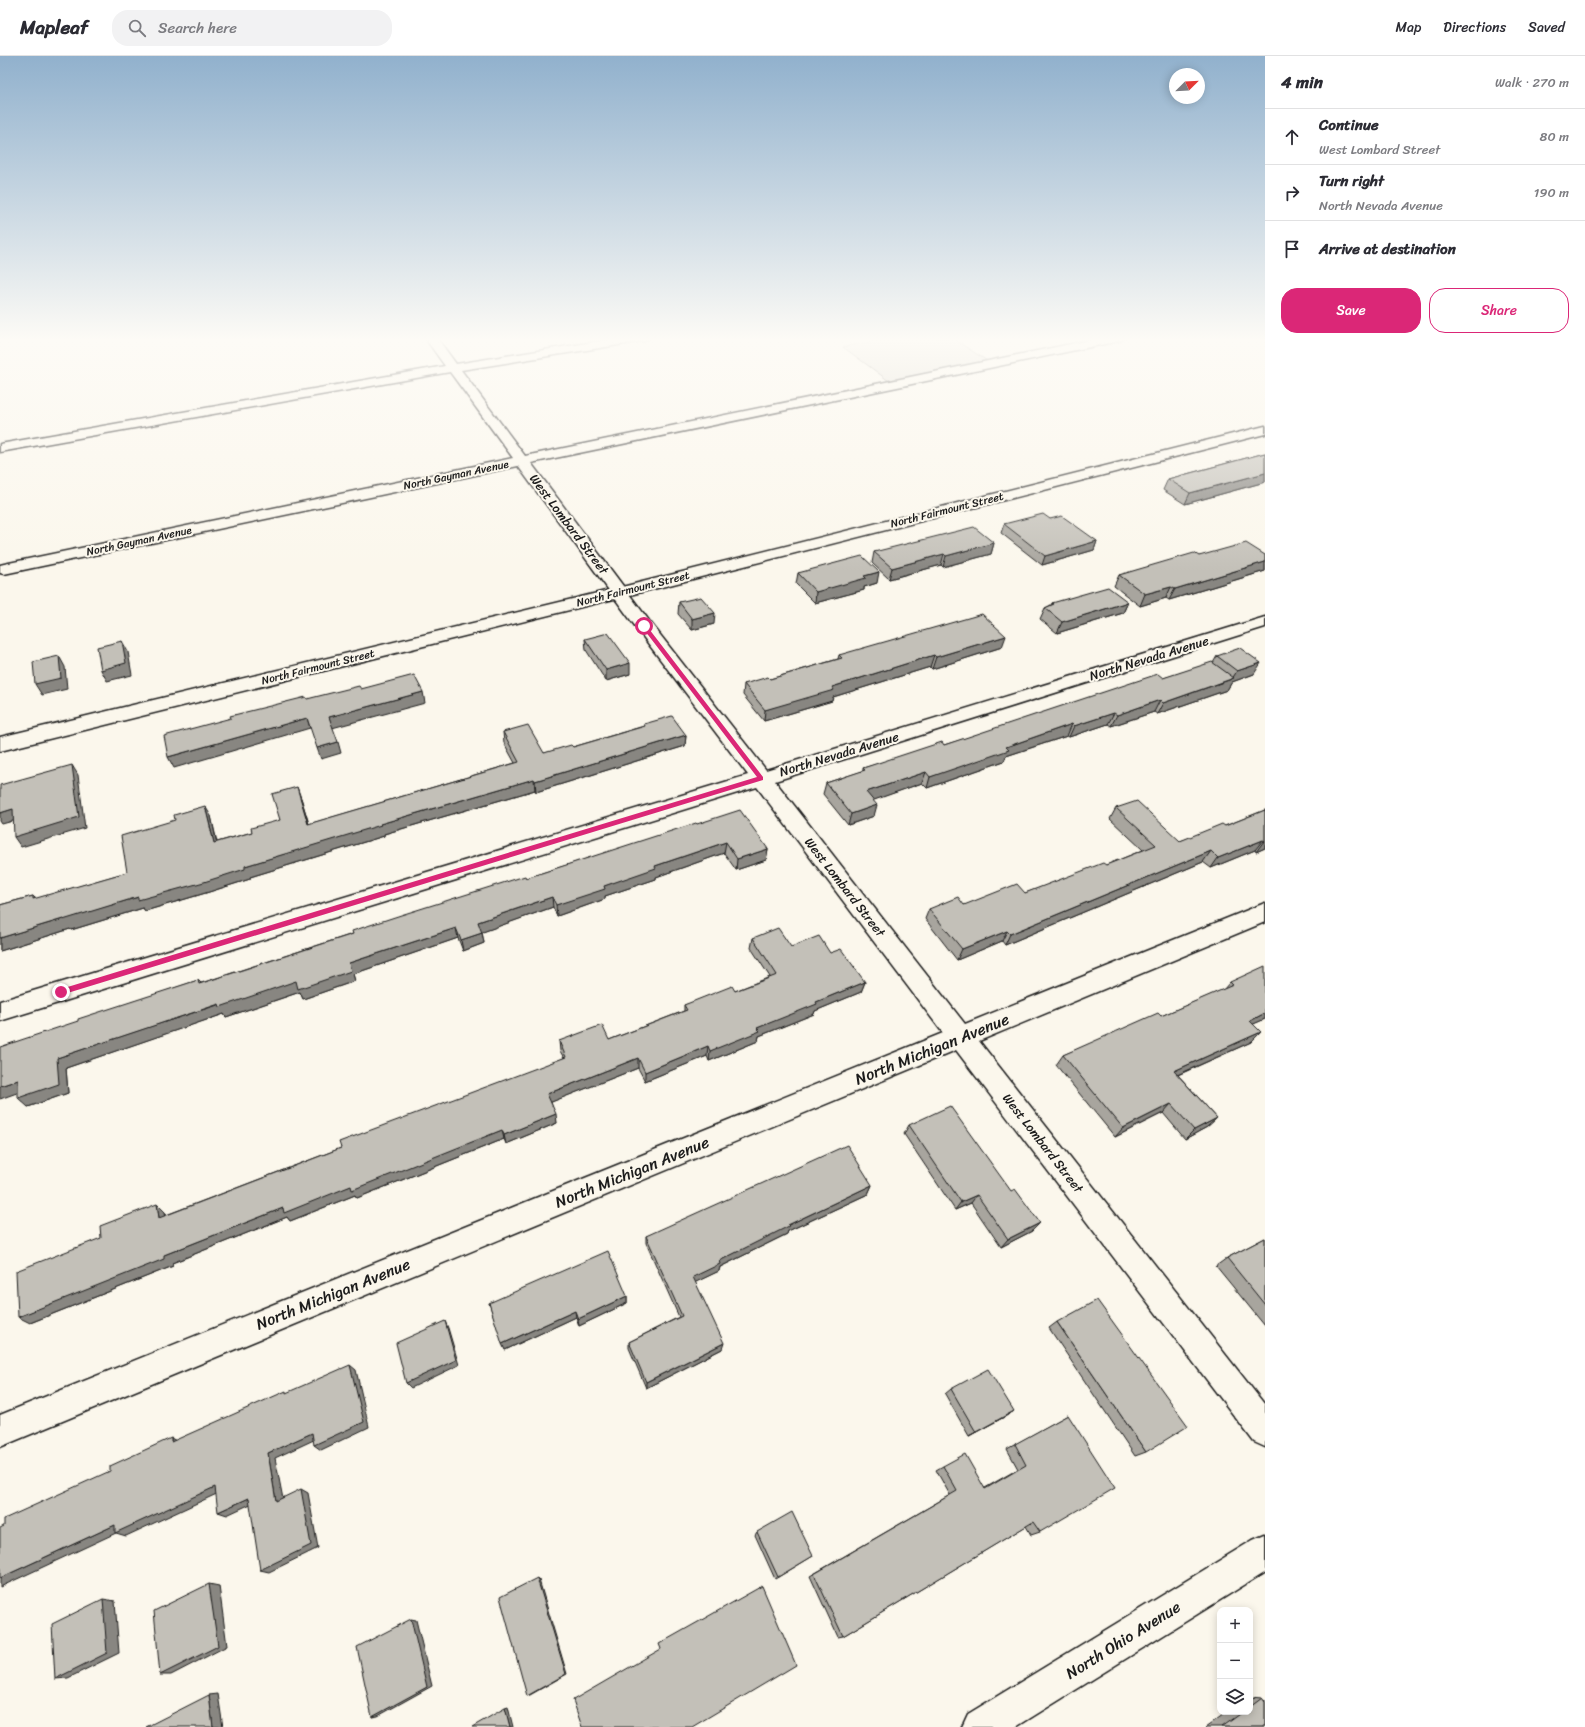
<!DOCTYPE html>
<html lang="en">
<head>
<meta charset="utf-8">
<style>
  :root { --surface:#fff; --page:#f2f2f3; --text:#2b2b33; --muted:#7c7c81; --line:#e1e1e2; --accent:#db2777 }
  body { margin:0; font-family:Sriracha,sans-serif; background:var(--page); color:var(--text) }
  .controls { position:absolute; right:12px; bottom:12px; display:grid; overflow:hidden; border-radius:8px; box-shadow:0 2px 10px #0003 }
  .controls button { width:36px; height:36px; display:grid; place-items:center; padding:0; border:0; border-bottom:1px solid var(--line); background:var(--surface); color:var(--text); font:20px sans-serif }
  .compass { position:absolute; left:1169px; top:12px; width:36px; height:36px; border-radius:50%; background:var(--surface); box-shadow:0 2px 10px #0003; rotate:66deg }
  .stop { position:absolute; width:12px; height:12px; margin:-9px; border:3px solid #db2777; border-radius:50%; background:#fff }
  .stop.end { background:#db2777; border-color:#fff; box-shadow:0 1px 4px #0008 }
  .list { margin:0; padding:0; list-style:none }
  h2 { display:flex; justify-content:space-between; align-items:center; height:52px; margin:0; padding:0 16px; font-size:17px }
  h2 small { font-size:13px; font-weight:400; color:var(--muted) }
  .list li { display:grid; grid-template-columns:26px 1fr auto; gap:12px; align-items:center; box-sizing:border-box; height:56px; padding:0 16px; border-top:1px solid var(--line) }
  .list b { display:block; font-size:15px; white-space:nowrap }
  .list p { margin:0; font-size:13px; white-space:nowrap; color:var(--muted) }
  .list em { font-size:13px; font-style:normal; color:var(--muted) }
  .actions { display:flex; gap:8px; padding:12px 16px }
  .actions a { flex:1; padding:9px 0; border:1px solid var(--accent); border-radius:16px; text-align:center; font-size:14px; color:var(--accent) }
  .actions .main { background:var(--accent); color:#fff }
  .icon { flex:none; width:22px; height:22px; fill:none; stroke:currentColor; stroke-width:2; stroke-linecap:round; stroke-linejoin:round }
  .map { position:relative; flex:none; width:1265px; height:1671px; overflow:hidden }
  header { display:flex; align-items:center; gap:24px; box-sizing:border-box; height:56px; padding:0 20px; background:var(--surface); border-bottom:1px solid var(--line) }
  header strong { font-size:19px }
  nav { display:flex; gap:22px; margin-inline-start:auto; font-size:14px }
  .search { width:280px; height:36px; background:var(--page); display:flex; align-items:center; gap:10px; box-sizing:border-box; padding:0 14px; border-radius:16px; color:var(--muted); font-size:15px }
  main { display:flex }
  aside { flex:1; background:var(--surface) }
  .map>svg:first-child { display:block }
  .green { fill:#dad7ce; stroke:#7b7a75 }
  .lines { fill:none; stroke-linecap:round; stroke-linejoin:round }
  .minor-casing { stroke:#1c1c1c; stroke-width:3 }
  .tertiary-casing { stroke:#1c1c1c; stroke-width:3 }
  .minor { fill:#fbf7ec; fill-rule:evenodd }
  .tertiary { fill:#fbf7ec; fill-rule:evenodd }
  .wall { fill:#a8a59e; stroke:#1c1c1c }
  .shaded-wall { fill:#888681; stroke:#1c1c1c }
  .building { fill:#c3c0b8; stroke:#1c1c1c }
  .route { fill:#db2777 }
  .labels { text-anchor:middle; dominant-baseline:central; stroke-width:4; stroke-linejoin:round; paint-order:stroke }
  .far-street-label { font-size:11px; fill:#1c1c1c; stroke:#fbf7ec }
  .street-label { font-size:13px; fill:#1c1c1c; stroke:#fbf7ec }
  .near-street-label { font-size:16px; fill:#1c1c1c; stroke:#fbf7ec }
</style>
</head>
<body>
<header>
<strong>Mapleaf</strong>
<div class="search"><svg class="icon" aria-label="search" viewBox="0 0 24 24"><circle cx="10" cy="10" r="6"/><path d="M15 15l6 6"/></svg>Search here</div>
<nav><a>Map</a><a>Directions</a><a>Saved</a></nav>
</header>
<main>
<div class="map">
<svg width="1265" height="1671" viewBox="0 0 1265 1671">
  <rect width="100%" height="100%" fill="#fbf7ec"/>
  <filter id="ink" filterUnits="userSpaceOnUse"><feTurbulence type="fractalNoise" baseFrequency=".025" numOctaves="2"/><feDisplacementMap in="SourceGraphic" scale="8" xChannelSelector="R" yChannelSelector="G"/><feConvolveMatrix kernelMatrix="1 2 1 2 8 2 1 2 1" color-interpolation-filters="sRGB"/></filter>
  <g filter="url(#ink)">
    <polygon class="green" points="889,282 952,282 989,306 889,325 843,291"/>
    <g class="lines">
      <defs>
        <g id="minor">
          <polygon points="425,282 437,282 456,308 619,282 650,282 644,285 461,314 525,400 1100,282 1125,282 1119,285 531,407 650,566 766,714 1265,561 1265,571 775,725 965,968 1265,847 1265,866 979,985 1265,1349 1265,1391 1254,1386 956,994 0,1391 0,1359 943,977 757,731 0,965 0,945 748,719 638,574 518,410 4,518 0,517 0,509 4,508 513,402 450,316 0,396 0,388 445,310"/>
          <polygon points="1265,1479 1265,1516 1016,1671 962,1671 968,1658 1253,1484"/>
        </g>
        <polygon id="tertiary" points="1265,370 1265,378 626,540 0,695 0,681 618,532"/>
      </defs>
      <use href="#minor" class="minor-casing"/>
      <use href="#tertiary" class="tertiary-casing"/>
      <use href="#minor" class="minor"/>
      <use href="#tertiary" class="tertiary"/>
    </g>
    <g class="wall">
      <polygon points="1265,397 1265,426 1185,448 1163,434 1168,423"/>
      <polygon points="1050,463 1097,485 1094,494 1042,509 1001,477 1004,468"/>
      <polygon points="994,487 991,498 943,511 941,509 889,523 872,507 874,496"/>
      <polygon points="1265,499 1265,515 1169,544 1166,542 1140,550 1114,530 1119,519 1199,500"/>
      <polygon points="798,517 877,527 864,531 864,534 815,547 796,528"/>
      <polygon points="679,546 714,568 692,574 678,558"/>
      <polygon points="1128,546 1123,557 1057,577 1040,563 1045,552 1051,549 1052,547"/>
      <polygon points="585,583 630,618 606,625 586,594"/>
      <polygon points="1002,591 932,613 930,611 833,641 832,645 764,665 743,639 744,628 770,623 838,603 839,599"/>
      <polygon points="1217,600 1254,618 1232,626 1227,634 1157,658 1154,656 1111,670 1108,668 1069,681 1067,680 1006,700 1004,705 927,732 922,727 873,744 874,760 848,769 823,738 826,727 863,715 863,712 944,689 1213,607"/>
      <polygon points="644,668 686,679 685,690 536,736 535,734 384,778 384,780 250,821 250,823 209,836 145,855 143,852 71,874 70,873 0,895 0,849 33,840 36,843 127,816 211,760 217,786 252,776 280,764 301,742 309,768 515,707 504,687 503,676 544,697 573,691 644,670"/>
      <polygon points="1116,752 1180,785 1225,770 1265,754 1265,792 1256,796 1255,794 1211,812 1203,806 1005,889 1002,885 957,904 925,863 929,853 964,849 1025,837 1106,809 1143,794 1110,763"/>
      <polygon points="697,768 768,793 766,804 736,814 724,797 656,821 656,823 605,840 605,843 557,860 553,851 482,876 484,887 463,895 458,882 353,918 355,925 303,943 300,936 226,961 224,958 156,981 66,1012 68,1037 28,1051 78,965 198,924 201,927 526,822"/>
      <polygon points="753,882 791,891 830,897 865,926 861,936 815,955 814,958 759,980 758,985 709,1005 707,1000 645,1025 638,1012 551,1046 557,1067 506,1088 504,1083 357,1142 355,1139 290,1165 287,1161 172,1207 173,1210 30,1267 101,1182 165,1156 166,1159 341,1092 564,1002 560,995 559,985 609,984 684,955 684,949 735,935 770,921 751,892"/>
      <polygon points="1230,926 1265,963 1253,968 1251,986 1178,1019 1217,1062 1207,1071 1185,1083 1163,1057 1115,1081 1056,1009 1063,999 1161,960 1223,934"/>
      <polygon points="909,1069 1040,1167 1032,1175 1001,1191 971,1147 955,1154 904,1078"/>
      <polygon points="872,1129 868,1138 788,1175 787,1178 720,1211 719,1215 695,1226 722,1293 646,1332 629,1292 629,1286 679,1261 646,1187 646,1180"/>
      <polygon points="1265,1182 1265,1270 1216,1210 1227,1202"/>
      <polygon points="627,1240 627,1247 579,1270 576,1261 505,1294 489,1247"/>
      <polygon points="1057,1266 1146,1396 1135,1400 1049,1272"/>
      <polygon points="951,1333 1014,1355 1006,1360 969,1380 945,1338"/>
      <polygon points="1068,1359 1040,1476 1031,1479 1026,1470 843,1580 838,1581 810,1520 950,1439 936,1414 943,1410 985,1432 1018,1413 1007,1393"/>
      <polygon points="757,1476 813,1500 775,1523 755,1479"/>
      <polygon points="1250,1641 1262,1642 1264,1645 1265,1644 1265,1671 1206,1671 1227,1656 1250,1656"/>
    </g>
    <g class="shaded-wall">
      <polygon points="1265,417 1265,426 1185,448 1190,437"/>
      <polygon points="1097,485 1094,494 1042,509 1045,500"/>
      <polygon points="994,487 991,498 943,511 946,500"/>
      <polygon points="944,498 941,509 889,523 892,512"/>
      <polygon points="1265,506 1265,515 1169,544 1175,533"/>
      <polygon points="879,516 877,527 864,531 864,534 815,547 816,536 864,520"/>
      <polygon points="1171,531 1166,542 1140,550 1145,538"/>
      <polygon points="1128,546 1123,557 1057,577 1062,566"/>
      <polygon points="715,557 714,568 692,574 692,563"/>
      <polygon points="1006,580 1002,591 932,613 936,601"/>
      <polygon points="122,585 128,596 132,619 107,625 101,614"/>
      <polygon points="934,599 930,611 833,641 832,645 764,665 765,654 832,631"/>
      <polygon points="59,600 65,611 67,633 42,639 35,628"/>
      <polygon points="630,607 630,618 606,625 606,614"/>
      <polygon points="1261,607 1254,618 1232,626 1227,634 1157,658 1163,647 1232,623 1237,615"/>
      <polygon points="423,636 425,647 332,672 329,661"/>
      <polygon points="1160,644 1154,656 1111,670 1117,659"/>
      <polygon points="1114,657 1108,668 1069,681 1074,670"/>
      <polygon points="307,662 310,672 174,712 168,701"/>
      <polygon points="1072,668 1067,680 1006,700 1004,705 927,732 930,721 1006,691"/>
      <polygon points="686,679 685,690 536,736 535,725"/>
      <polygon points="338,686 341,697 321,703 317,692"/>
      <polygon points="72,709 78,719 85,772 21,791 14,781"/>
      <polygon points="926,716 922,727 863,748 866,736"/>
      <polygon points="534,723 535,734 384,778 384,780 250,821 250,823 209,836 145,855 143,852 71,874 70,873 0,895 0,882 63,863 245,810 380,768"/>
      <polygon points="297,731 301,742 312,778 308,768"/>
      <polygon points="877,749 874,760 848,769 851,758"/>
      <polygon points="205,750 211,760 219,798 214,787"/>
      <polygon points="13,753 20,763 2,768 0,765 0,757"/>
      <polygon points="1263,784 1255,794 1211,812 1218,802"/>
      <polygon points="1264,785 1265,785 1265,792 1256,796"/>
      <polygon points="726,786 724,797 656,821 656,823 605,840 605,843 557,860 556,849 604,830 655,810"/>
      <polygon points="768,793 766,804 736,814 737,803"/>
      <polygon points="1211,795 1203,806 1005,889 1010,878"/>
      <polygon points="552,841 553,851 480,877 478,866"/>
      <polygon points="456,872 458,882 353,918 355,925 303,943 300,936 226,961 224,958 66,1012 68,1037 28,1051 18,1042 57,1002 149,971 349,907"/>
      <polygon points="1007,875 1002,885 957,904 962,893"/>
      <polygon points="482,877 484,887 463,895 461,884"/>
      <polygon points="865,926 861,936 815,955 814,958 759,980 758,985 709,1005 710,995 757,972 816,946"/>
      <polygon points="1265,957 1265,963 1240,974 1250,965"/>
      <polygon points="1261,976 1251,986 1166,1024 1174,1015"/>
      <polygon points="708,990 707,1000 645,1025 645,1016"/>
      <polygon points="638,1002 638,1012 549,1047 547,1038"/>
      <polygon points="18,1024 28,1033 0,1043 0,1030"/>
      <polygon points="1171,1048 1163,1057 1115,1081 1123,1072"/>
      <polygon points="556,1058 557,1067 506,1088 504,1079"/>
      <polygon points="1217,1062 1207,1071 1185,1083 1194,1074"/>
      <polygon points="502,1074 504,1083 357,1142 355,1139 290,1165 287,1161 172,1207 173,1210 30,1267 18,1261 164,1199 283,1152 351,1130"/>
      <polygon points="872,1129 868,1138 788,1175 787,1178 720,1211 719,1215 692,1228 693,1221 719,1205 788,1169"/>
      <polygon points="977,1139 971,1147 955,1154 961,1146"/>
      <polygon points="157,1148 165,1156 167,1170 159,1162"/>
      <polygon points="1040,1167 1032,1175 1001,1191 1008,1183"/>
      <polygon points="627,1240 627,1247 579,1270 578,1263"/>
      <polygon points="575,1255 576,1261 505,1294 502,1288"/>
      <polygon points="445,1265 448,1272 459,1309 411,1332 406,1327"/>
      <polygon points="724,1287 722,1293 646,1332 646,1326"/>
      <polygon points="350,1309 356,1314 369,1371 321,1394 314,1389"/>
      <polygon points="1014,1355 1006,1360 969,1380 976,1376"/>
      <polygon points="312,1377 318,1382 275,1402 284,1448 276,1445 268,1397"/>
      <polygon points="171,1382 180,1387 171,1386"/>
      <polygon points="215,1431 223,1435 126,1480 116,1477 0,1531 0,1522 115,1469"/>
      <polygon points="301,1433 308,1437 318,1492 269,1516 260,1514"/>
      <polygon points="249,1442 257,1445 227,1459 218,1456"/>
      <polygon points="537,1522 539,1524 567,1618 530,1639 527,1640"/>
      <polygon points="209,1528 219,1530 227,1590 171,1619 160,1619"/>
      <polygon points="103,1543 115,1545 119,1597 68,1622 55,1623"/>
      <polygon points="411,1563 416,1564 432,1630 378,1660 372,1661"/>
      <polygon points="218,1638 223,1671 213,1671 209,1639"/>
      <polygon points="508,1651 513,1671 510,1671 505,1652"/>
    </g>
    <g class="building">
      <polygon points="1265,397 1265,417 1190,437 1168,423"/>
      <polygon points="1043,458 1050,463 1062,460 1097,485 1045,500 1004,468"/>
      <polygon points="974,471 994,487 946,500 944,498 892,512 874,496"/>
      <polygon points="1246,487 1265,499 1265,506 1175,533 1171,531 1145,538 1119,519 1194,497 1199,500"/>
      <polygon points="862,500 879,516 864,520 866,522 816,536 798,517"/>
      <polygon points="1108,531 1128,546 1062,566 1045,552 1054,548 1052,547"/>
      <polygon points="701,541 715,557 692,563 679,546"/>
      <polygon points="982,558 1006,580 936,601 934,599 832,631 834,634 765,654 744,628 768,621 770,623 842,602 839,599"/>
      <polygon points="608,577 630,607 606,614 585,583"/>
      <polygon points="122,585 126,607 101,614 97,591"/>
      <polygon points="1240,592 1261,607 1237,615 1217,600"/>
      <polygon points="59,600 61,622 35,628 33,606"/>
      <polygon points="1212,606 1234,622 1163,647 1160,644 1117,659 1114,657 1074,670 1072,668 1006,691 1009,694 930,721 926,716 866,736 877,749 851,758 826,727 865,714 863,712 942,686 944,689 1158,618 1163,622"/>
      <polygon points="414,619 423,636 329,661 338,686 317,692 307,662 168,701 164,680 231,662 230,660 306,641 307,643 359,630 361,633"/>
      <polygon points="672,660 686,679 535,725 534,723 380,768 381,769 245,810 245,813 204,826 138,844 138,841 63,864 63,863 0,882 0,849 33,840 33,843 127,816 121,780 175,764 174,759 205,750 214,787 252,776 251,772 280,764 272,738 297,731 308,768 519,706 503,676 528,669 544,697 571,689 573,691 645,670 644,668"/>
      <polygon points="72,709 79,761 14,781 13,753 0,757 0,729"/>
      <polygon points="1137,745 1180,785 1222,768 1225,770 1265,754 1265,785 1263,784 1218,802 1211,795 1010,878 1007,875 962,893 929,853 958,841 964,849 1017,828 1025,837 1103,807 1106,809 1156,789 1116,752"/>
      <polygon points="740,754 768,793 737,803 726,786 655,810 656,812 604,830 605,833 556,849 552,841 478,866 482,877 461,884 456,872 349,907 351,915 298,933 296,925 220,951 219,948 57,1002 59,1028 18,1042 18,1024 0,1030 0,991 78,965 78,963 198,924 199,928 353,878 352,875 401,859 525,820 526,822 696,767 697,768"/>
      <polygon points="778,872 791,891 819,880 830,897 841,893 865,926 816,946 817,948 757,972 760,975 710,995 708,990 645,1016 638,1002 547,1038 556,1058 504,1079 502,1074 352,1134 351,1130 284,1157 283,1152 164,1199 164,1203 18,1261 16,1215 101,1182 100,1170 157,1148 159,1162 341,1092 339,1086 566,1001 559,985 602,969 609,984 687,954 684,949 732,930 735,935 777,919 753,882"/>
      <polygon points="1265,910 1265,957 1250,965 1261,976 1174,1015 1217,1062 1194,1074 1171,1048 1123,1072 1063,999 1158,957 1161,960 1233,929 1230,926"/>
      <polygon points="950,1050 1011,1135 1015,1133 1040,1167 1008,1183 977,1139 961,1146 909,1069"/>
      <polygon points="847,1089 872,1129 788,1169 789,1170 719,1205 720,1208 693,1221 724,1287 646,1326 629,1286 682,1260 646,1180"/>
      <polygon points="1265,1182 1265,1249 1227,1202"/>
      <polygon points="608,1195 627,1240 578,1263 575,1255 502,1288 489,1247"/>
      <polygon points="1097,1244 1188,1370 1146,1396 1057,1266"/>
      <polygon points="445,1265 456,1304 406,1327 396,1287"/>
      <polygon points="350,1309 364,1366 314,1389 312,1377 268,1397 276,1445 301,1433 311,1489 260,1514 249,1442 218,1456 215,1431 115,1477 115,1469 0,1522 0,1472 4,1470 4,1463 110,1415 110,1410 171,1382 171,1386 286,1335 286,1337"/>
      <polygon points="988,1313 1014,1355 976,1376 951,1333"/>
      <polygon points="1068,1359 1115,1432 1040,1476 1033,1466 843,1580 814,1518 957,1435 943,1410 965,1398 985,1433 1026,1409 1015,1388"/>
      <polygon points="792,1456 813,1500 778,1521 757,1476"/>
      <polygon points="537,1522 566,1618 527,1640 500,1541"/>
      <polygon points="209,1528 218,1590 160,1619 154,1555"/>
      <polygon points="762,1530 796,1609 692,1671 582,1671 573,1644 661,1593 659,1588"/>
      <polygon points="103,1543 107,1597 55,1623 52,1568"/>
      <polygon points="411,1563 427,1631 372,1661 357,1591"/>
      <polygon points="209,1639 213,1671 146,1671"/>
      <polygon points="1262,1642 1265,1646 1265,1671 1222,1671 1243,1656 1250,1656 1250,1651"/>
      <polygon points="505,1652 510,1671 472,1671"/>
    </g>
  </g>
  <linearGradient id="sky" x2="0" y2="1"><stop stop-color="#91b1cd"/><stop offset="0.55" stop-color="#fdfbf6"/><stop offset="1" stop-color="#fdfbf6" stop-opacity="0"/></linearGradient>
  <rect width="1265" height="516" fill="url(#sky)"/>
  <polygon class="route" points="642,569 646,569 763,721 763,724 61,939 58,938 58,934 61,933 757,721 642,571"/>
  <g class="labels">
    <g class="far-street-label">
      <text transform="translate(456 419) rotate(-12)">North Gayman Avenue</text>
      <text transform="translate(947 454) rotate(-14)">North Fairmount Street</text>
      <text transform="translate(139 485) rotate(-12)">North Gayman Avenue</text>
      <text transform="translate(633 533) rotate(-14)">North Fairmount Street</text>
      <text transform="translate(318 611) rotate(-14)">North Fairmount Street</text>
    </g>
    <g class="street-label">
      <text transform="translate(569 468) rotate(53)">West Lombard Street</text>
      <text transform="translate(1149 602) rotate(-17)">North Nevada Avenue</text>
      <text transform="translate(839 698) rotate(-17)">North Nevada Avenue</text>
      <text transform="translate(845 831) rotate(52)">West Lombard Street</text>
      <text transform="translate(1043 1087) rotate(52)">West Lombard Street</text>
    </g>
    <g class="near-street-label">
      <text transform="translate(932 993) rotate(-22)">North Michigan Avenue</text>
      <text transform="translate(632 1116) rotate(-22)">North Michigan Avenue</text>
      <text transform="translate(333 1238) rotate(-22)">North Michigan Avenue</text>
      <text transform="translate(1123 1584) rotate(-32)">North Ohio Avenue</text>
    </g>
  </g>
</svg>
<div class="controls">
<button>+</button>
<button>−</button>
<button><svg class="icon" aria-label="layers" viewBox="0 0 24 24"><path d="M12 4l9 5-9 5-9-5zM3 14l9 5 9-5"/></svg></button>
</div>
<svg class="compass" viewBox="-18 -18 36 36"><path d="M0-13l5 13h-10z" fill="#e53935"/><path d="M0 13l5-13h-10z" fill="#7c7c81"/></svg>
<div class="stop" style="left:644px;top:570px"></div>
<div class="stop end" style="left:61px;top:936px"></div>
</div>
<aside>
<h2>4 min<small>Walk · 270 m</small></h2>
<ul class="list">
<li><svg class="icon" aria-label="ahead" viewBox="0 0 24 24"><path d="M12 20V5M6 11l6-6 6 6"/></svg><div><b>Continue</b><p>West Lombard Street</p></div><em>80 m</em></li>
<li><svg class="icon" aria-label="right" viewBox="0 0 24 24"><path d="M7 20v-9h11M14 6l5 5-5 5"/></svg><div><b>Turn right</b><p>North Nevada Avenue</p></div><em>190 m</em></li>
<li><svg class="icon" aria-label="arrive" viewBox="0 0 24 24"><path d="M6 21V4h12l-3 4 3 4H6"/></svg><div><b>Arrive at destination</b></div></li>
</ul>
<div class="actions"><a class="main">Save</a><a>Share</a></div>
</aside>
</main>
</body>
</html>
